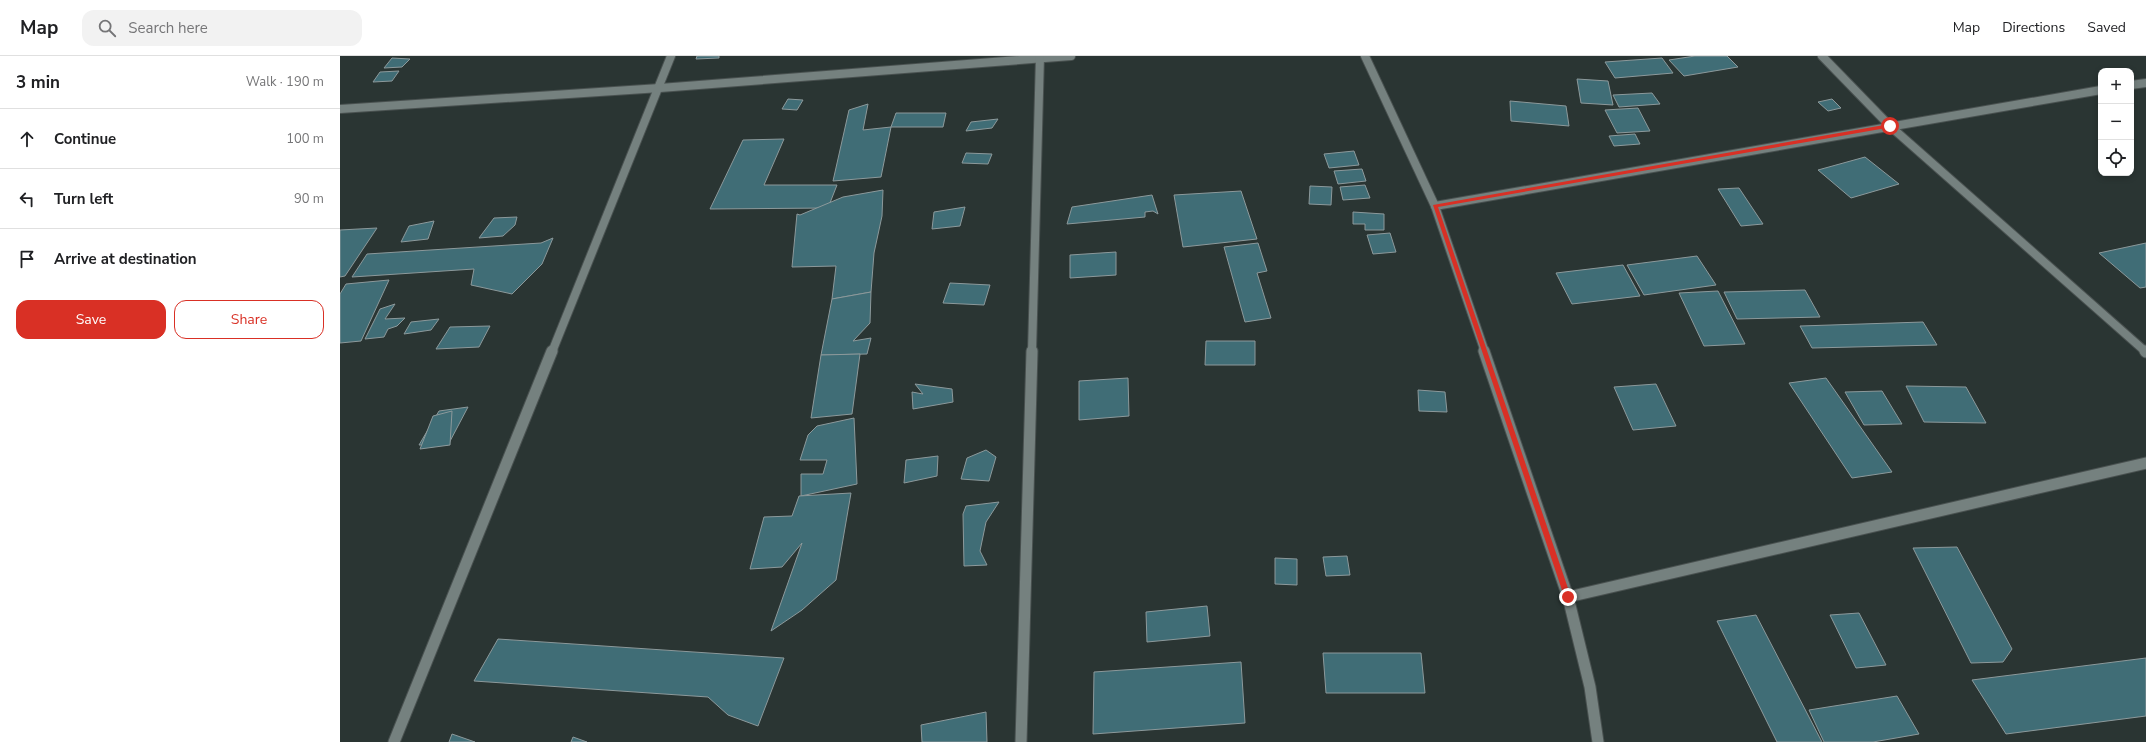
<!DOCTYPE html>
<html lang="en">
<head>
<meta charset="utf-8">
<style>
  :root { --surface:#fff; --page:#f2f2f2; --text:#202124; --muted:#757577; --line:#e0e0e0; --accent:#d93025 }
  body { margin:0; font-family:"Nunito Sans",sans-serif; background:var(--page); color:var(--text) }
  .controls { position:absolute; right:12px; top:12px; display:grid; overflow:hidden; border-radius:8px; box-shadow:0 2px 6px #0003 }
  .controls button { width:36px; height:36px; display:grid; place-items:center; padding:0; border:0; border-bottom:1px solid var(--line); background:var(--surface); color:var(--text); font:20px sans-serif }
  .stop { position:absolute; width:12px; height:12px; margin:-9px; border:3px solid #d93025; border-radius:50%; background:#fff }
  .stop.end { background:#d93025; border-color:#fff; box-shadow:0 1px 4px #0008 }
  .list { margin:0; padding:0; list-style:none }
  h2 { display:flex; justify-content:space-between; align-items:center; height:52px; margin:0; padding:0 16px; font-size:17px }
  h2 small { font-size:13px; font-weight:400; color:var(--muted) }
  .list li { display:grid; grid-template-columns:26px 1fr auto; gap:12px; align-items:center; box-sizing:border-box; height:60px; padding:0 16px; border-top:1px solid var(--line) }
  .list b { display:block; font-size:15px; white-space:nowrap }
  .list em { font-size:13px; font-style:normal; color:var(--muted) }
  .actions { display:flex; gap:8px; padding:12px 16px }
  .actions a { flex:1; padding:9px 0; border:1px solid var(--accent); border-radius:12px; text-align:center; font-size:14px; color:var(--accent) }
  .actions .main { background:var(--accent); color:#fff }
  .icon { flex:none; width:22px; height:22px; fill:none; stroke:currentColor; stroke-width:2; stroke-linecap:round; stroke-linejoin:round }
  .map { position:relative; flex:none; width:1806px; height:686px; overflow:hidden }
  header { display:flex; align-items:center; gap:24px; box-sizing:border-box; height:56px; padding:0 20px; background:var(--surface); border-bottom:1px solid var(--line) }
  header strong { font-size:19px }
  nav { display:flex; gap:22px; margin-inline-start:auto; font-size:14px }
  .search { width:280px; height:36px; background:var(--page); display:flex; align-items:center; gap:10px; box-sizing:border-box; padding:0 14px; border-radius:12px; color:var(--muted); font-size:15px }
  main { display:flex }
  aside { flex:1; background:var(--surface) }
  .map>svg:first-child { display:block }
  .building { fill:#406d76; stroke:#8c999b }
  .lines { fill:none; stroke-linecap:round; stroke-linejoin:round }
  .minor-far1-casing { stroke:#495150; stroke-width:10 }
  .minor-casing { stroke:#495150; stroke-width:13 }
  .minor-far1 { stroke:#75817f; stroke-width:8 }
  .minor { stroke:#75817f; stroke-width:11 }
  .route { fill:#d93025 }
</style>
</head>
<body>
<header>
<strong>Map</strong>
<div class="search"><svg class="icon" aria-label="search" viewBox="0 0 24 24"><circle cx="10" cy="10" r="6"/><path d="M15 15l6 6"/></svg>Search here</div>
<nav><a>Map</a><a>Directions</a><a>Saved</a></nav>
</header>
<main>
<aside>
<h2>3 min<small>Walk · 190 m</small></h2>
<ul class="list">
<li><svg class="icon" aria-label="ahead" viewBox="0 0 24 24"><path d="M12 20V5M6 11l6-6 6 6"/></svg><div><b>Continue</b></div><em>100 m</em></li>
<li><svg class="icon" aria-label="left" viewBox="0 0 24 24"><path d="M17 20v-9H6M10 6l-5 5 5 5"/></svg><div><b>Turn left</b></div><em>90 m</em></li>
<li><svg class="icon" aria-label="arrive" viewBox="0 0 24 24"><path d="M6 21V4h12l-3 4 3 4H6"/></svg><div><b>Arrive at destination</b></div></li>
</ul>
<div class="actions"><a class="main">Save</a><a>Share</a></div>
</aside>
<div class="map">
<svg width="1806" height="686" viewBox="0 0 1806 686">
  <rect width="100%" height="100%" fill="#2a3533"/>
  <g class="building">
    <polygon points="357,0 379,0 379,2 356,3"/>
    <polygon points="1355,0 1387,0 1398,11 1344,20 1329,4"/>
    <polygon points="52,2 70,3 62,11 44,12"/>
    <polygon points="1322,2 1333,17 1275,22 1265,6"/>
    <polygon points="59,15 52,25 33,26 40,16"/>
    <polygon points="1237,23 1268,25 1273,49 1241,47"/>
    <polygon points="1312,37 1320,48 1279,51 1273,39"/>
    <polygon points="448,43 463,44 457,54 442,53"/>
    <polygon points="1492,43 1501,52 1488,55 1478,46"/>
    <polygon points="1170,45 1226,50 1229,70 1171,65"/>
    <polygon points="528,48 523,74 551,71 541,121 493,125 509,54"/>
    <polygon points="1298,52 1310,75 1277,77 1265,54"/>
    <polygon points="556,57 606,57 603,71 551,71"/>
    <polygon points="658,63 652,72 626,75 631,66"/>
    <polygon points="1295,78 1300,88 1274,90 1269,80"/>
    <polygon points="444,83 424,129 497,129 488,152 370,153 403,84"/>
    <polygon points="1014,95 1019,109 989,112 984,98"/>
    <polygon points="626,97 652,98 648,108 622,107"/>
    <polygon points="1525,101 1559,128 1511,142 1478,114"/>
    <polygon points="1022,113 1026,125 998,128 994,115"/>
    <polygon points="1025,129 1030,142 1003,144 1000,131"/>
    <polygon points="970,130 992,131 991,149 969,148"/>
    <polygon points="1399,132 1423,168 1401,170 1378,133"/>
    <polygon points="543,134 542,160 534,197 531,236 492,243 496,210 452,211 457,158 460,159 503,141"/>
    <polygon points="901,135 917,183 843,191 834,139"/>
    <polygon points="812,139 818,158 813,155 805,156 805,161 727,168 732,151"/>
    <polygon points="625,151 620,170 592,173 594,156"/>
    <polygon points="1013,156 1044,158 1044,174 1025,174 1025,168 1013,168"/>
    <polygon points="177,161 175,169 163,180 139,182 154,162"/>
    <polygon points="94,165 88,183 61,186 69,170"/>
    <polygon points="37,172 5,220 0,221 0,174"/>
    <polygon points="1050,177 1056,196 1033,198 1027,179"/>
    <polygon points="213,182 202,208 172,238 131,229 134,213 12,221 27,198 201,187"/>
    <polygon points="918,187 927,215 917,217 931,262 905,266 884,191"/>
    <polygon points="1806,187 1806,231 1800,232 1759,197"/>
    <polygon points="776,196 776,219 730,222 730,199"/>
    <polygon points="1357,200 1376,229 1304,239 1287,209"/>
    <polygon points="1283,209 1300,240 1232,248 1216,217"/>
    <polygon points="49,224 21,285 0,287 0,238 6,228"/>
    <polygon points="610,227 650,229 644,249 603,247"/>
    <polygon points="1465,234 1480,261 1397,263 1384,236"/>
    <polygon points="1378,235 1405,288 1364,290 1339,237"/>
    <polygon points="531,236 530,267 513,285 531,282 527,298 481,299 492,243"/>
    <polygon points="55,248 45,263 65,262 57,270 48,273 44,281 25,283 40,253"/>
    <polygon points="99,263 91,274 64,278 71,266"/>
    <polygon points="1583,266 1597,289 1472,292 1460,270"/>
    <polygon points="150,270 139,291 96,293 110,271"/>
    <polygon points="866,285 915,285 915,309 865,309"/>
    <polygon points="520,298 512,358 471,362 481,299"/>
    <polygon points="788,322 789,360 739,364 739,325"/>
    <polygon points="1486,322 1552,416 1512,422 1449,327"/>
    <polygon points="575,328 612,333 613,346 573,353 572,336 583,338"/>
    <polygon points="1316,328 1336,370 1293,374 1274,331"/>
    <polygon points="1566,330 1626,331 1646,367 1584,366"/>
    <polygon points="1078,334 1105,336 1107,356 1079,355"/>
    <polygon points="1542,335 1562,368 1524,369 1505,336"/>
    <polygon points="128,351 108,389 79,389 99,355"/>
    <polygon points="112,355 110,389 80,393 93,360"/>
    <polygon points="514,362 517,428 461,440 461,418 483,418 487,404 460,404 468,379 477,370"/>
    <polygon points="646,394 656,401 649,425 621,423 627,402"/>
    <polygon points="598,400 597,420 564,427 566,404"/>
    <polygon points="511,437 496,524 462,554 431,575 462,487 442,511 410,513 424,461 452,460 459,440"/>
    <polygon points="659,446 646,466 640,495 647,509 624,510 623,458 626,450"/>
    <polygon points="1617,491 1672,593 1663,606 1631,607 1573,492"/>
    <polygon points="1007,500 1010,519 986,520 983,501"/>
    <polygon points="935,502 957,503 957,529 935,528"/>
    <polygon points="867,550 870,580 807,586 806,556"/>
    <polygon points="1519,557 1546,609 1516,612 1490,559"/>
    <polygon points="1416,559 1482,686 1437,686 1377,565"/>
    <polygon points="158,583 444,602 418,670 388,659 368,641 134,625"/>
    <polygon points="983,597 1081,597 1085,637 986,637"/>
    <polygon points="1806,602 1806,660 1666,678 1632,624"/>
    <polygon points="901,606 905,667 753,678 754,616"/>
    <polygon points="1557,640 1579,678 1533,686 1484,686 1469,654"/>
    <polygon points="646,656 647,686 582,686 581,669"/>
    <polygon points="112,678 135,686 109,686"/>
    <polygon points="233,681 247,686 231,686"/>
  </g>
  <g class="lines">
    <defs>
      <g id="minor-far1">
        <polyline points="1025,0 1095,150 1145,296"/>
        <polyline points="1482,0 1550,70 1806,296"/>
        <polyline points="1791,29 1806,27"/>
        <polyline points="0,53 320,32 731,0"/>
        <polyline points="1095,150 1761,34"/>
        <polyline points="212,296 331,0"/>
        <polyline points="692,296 700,0"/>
      </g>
      <g id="minor">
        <polyline points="1144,295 1228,541 1250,631 1258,686"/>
        <polyline points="1805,295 1806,296"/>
        <polyline points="1228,541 1806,407"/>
        <polyline points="54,686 212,295"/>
        <polyline points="681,686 692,295"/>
      </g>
    </defs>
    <use href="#minor-far1" class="minor-far1-casing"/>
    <use href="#minor" class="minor-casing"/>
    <use href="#minor-far1" class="minor-far1"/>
    <use href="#minor" class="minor"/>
  </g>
  <polygon class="route" points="1550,68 1552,71 1098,151 1231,541 1230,543 1225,543 1093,149"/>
</svg>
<div class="controls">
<button>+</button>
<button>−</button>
<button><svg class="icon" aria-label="locate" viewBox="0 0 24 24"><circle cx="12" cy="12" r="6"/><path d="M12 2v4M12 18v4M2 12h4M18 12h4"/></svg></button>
</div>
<div class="stop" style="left:1550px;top:70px"></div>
<div class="stop end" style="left:1228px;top:541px"></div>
</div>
</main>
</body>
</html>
